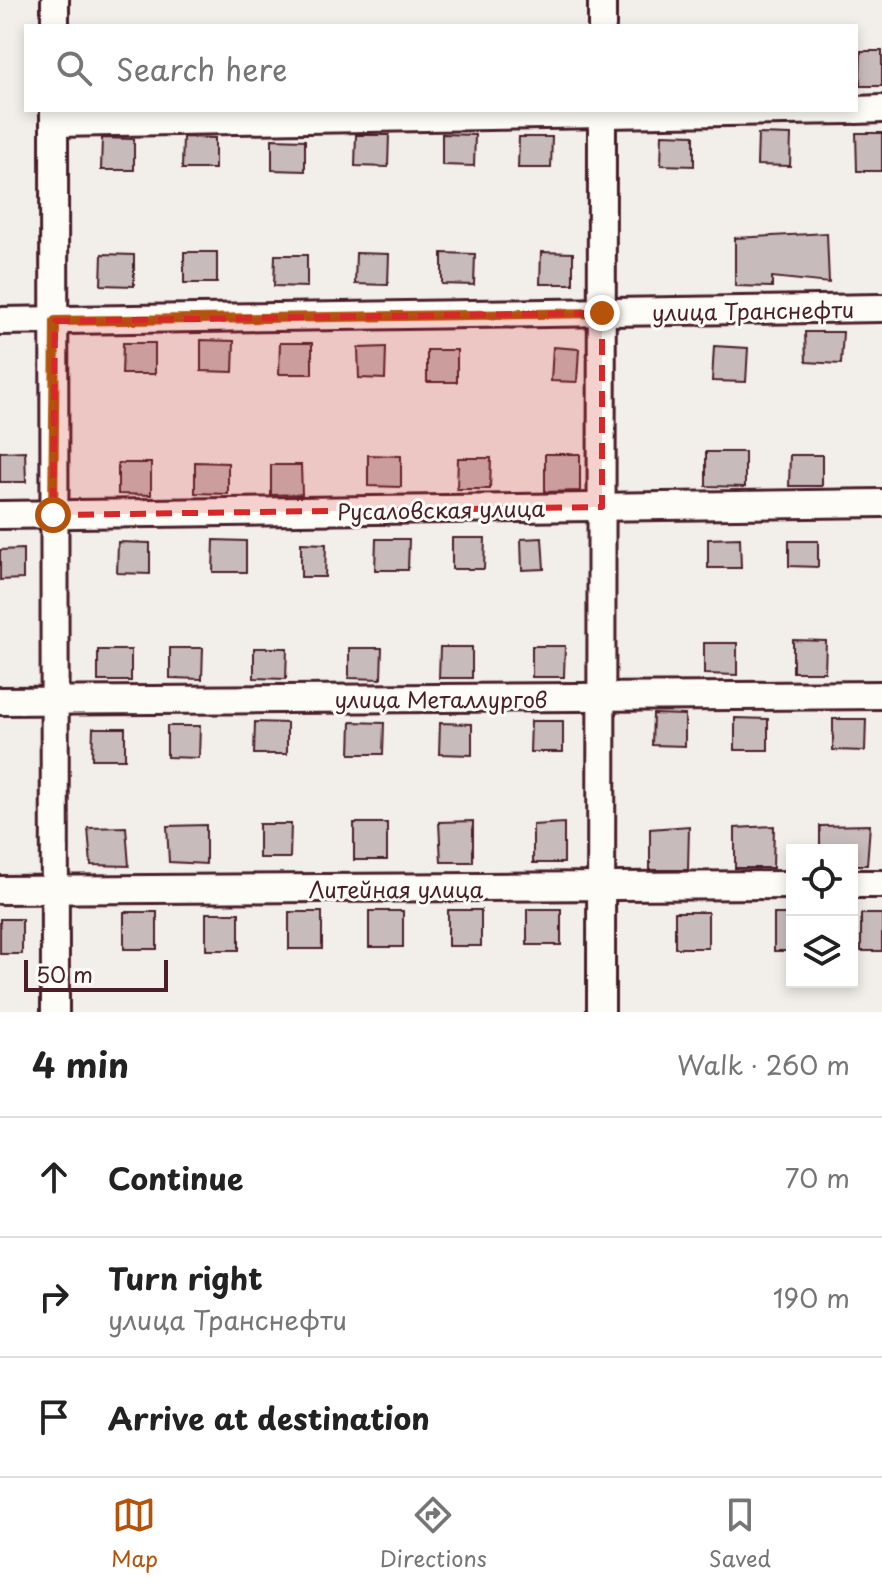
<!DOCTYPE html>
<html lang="en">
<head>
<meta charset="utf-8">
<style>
  :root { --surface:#fff; --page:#f2f2f2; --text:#222; --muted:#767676; --line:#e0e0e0; --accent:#b45309 }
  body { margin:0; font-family:"Playpen Sans",sans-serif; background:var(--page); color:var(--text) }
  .controls { position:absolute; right:24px; bottom:24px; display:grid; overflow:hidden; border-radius:0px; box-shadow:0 4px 12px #0003 }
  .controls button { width:72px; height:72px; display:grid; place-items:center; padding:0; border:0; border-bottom:2px solid var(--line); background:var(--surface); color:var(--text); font:40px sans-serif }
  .scale { position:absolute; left:24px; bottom:20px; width:144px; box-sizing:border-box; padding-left:8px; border:4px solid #4a1f2b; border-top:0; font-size:22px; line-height:28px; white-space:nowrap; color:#4a1f2b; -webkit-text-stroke:6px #fdfcf7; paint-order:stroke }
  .stop { position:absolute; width:24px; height:24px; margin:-18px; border:6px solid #b45309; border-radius:50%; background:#fff }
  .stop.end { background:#b45309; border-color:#fff; box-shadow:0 2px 8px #0008 }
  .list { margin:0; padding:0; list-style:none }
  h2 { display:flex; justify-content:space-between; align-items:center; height:104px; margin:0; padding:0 32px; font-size:34px }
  h2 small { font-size:26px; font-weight:400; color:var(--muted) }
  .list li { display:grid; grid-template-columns:52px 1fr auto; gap:24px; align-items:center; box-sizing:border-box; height:120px; padding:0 32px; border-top:2px solid var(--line) }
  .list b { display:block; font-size:30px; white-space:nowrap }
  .list p { margin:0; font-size:26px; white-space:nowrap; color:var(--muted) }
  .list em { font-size:26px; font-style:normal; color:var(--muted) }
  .icon { flex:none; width:44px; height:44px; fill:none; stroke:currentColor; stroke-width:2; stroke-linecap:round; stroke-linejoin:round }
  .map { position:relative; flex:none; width:882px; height:1012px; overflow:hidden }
  .search { position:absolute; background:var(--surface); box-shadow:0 4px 12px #0003; left:24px; right:24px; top:24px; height:88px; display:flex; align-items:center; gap:20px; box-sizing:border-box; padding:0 28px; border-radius:0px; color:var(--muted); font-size:30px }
  .sheet { height:464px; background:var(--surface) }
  nav { display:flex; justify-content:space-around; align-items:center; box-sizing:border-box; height:112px; border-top:2px solid var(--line); background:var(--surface); font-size:22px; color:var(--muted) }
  nav a { display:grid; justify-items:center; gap:4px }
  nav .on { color:var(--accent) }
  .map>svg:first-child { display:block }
  .building { fill:#c8bbbb; stroke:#4a1f2b; stroke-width:2 }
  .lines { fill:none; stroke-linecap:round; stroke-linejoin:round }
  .minor-casing { stroke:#4a1f2b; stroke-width:32 }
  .minor { stroke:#fdfcf7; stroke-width:26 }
  .route { stroke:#b45309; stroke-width:10 }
  .marked { fill:#d62828; fill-opacity:0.2; stroke:#d62828; stroke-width:6; stroke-dasharray:16 10; stroke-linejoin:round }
  .labels { text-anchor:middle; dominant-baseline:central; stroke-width:6; stroke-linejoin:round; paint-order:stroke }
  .street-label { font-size:22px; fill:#4a1f2b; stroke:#fdfcf7 }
</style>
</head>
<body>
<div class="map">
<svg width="882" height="1012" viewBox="0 0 882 1012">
  <rect width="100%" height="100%" fill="#f2efeb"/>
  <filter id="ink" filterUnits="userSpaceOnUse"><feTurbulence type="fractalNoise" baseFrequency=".0125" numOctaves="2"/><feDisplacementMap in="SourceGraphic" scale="16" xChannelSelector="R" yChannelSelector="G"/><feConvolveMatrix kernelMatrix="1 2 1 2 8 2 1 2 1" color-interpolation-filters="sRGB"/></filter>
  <g filter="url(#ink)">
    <g class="building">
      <polygon points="861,51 882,51 882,86 860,86"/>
      <polygon points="856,133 882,133 882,171 857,171"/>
      <polygon points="442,134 475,135 474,166 442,165"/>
      <polygon points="662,134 694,135 694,166 661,165"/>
      <polygon points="758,134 791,135 790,166 757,165"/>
      <polygon points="356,135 389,135 388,167 355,166"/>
      <polygon points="183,137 215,138 215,169 182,169"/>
      <polygon points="519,137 552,137 551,168 518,168"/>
      <polygon points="102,138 134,139 134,170 101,170"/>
      <polygon points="272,139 305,140 305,171 272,170"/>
      <polygon points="827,233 829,283 772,277 772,287 735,286 735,238"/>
      <rect x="184" y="252" width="33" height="31"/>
      <polygon points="541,252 573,253 573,284 540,284"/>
      <polygon points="356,253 389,254 388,285 355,284"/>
      <polygon points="442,253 475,254 474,285 442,284"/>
      <polygon points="102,254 134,255 134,286 101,285"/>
      <polygon points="275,255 307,255 307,287 274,286"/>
      <polygon points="805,332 843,332 841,364 806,362"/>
      <polygon points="201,340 234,341 233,372 201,371"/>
      <polygon points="123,343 155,343 155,374 122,374"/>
      <polygon points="280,343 312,343 312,374 279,374"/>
      <polygon points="714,346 748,348 746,382 712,381"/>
      <polygon points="386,347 385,379 359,378 358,348"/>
      <polygon points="553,347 579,349 577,382 551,381"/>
      <rect x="427" y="350" width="30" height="32"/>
      <polygon points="25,451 26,482 0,482 0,452"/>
      <polygon points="706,452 745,452 745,487 706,486"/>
      <polygon points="545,454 580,454 580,491 545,492"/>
      <polygon points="368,455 401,456 401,487 368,486"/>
      <polygon points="790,455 822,455 822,486 789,486"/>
      <polygon points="458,458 491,458 490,489 457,489"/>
      <polygon points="195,462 228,463 228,494 195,493"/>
      <polygon points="118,463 151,463 151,495 118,494"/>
      <polygon points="271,465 301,465 302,494 271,495"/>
      <polygon points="452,538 485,538 484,569 452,569"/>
      <polygon points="542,538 544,569 522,570 521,539"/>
      <polygon points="740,538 741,568 708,568 708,539"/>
      <polygon points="376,539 409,539 408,570 375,570"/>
      <polygon points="214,540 246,541 246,572 213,572"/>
      <polygon points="789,541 818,541 818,567 789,566"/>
      <polygon points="118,542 150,543 150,574 117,573"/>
      <polygon points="301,543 326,544 325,577 301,577"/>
      <polygon points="23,549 23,579 0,580 0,550"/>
      <polygon points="793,640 826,641 825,672 793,672"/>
      <polygon points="704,643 737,643 737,675 704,674"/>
      <polygon points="532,646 565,646 564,677 532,677"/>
      <polygon points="440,647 472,647 472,678 439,678"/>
      <polygon points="170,648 203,648 202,679 170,678"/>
      <polygon points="254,648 287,648 286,679 254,678"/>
      <polygon points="349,648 382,648 381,679 349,678"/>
      <rect x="98" y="650" width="33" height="31"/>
      <polygon points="653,714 685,715 685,746 652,745"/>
      <polygon points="735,718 768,719 768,750 735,750"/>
      <polygon points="833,719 866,719 865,751 833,750"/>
      <polygon points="531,721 563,721 563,752 530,752"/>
      <polygon points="255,722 287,723 287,754 254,754"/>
      <polygon points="351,722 384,723 383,754 350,754"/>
      <polygon points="440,723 472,724 472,755 439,754"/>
      <polygon points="167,726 200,726 199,758 167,757"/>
      <polygon points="93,728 125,728 125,759 92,759"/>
      <polygon points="473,821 473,862 441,862 439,822"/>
      <rect x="354" y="823" width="33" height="37"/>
      <polygon points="564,823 564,863 533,863 533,825"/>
      <polygon points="259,824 291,824 290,858 259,858"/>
      <polygon points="206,825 206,864 169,862 167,826"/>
      <polygon points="870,825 867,865 852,865 852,850 820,850 820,826"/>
      <polygon points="689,826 688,870 650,870 650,829"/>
      <polygon points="774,826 773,868 735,868 735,828"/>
      <polygon points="126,827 129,866 91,865 88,828"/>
      <rect x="527" y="909" width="34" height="36"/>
      <rect x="448" y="910" width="33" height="36"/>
      <rect x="369" y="911" width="34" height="36"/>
      <rect x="124" y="912" width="33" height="37"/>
      <rect x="289" y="912" width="33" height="37"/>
      <rect x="675" y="912" width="33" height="36"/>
      <rect x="206" y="913" width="33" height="37"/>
      <rect x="774" y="914" width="18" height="37"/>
      <rect x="861" y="914" width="21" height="37"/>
      <rect x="0" y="919" width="22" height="35"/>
    </g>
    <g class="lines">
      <defs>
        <g id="minor">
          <polyline points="602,0 602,26"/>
          <polyline points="55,26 55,0"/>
          <polyline points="54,110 55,1012"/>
          <polyline points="856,110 882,109"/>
          <polyline points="54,123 849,110"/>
          <polyline points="0,321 882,308"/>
          <polyline points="0,515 882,503"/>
          <polyline points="0,701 882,695"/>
          <polyline points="852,884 882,884"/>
          <polyline points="0,890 792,885"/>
          <polyline points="601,1012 602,110"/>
        </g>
      </defs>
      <use href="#minor" class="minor-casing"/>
      <use href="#minor" class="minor"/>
    </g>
  </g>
  <g class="lines" filter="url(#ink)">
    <polyline class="route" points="53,515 55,321 602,313"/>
  </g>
  <path class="marked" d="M 602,313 L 602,507 L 53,515 L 55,321 Z"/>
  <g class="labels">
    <g class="street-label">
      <text transform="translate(753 310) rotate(-1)">улица Транснефти</text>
      <text transform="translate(441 509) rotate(-1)">Русаловская улица</text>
      <text x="441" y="698">улица Металлургов</text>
      <text x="396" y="888">Литейная улица</text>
    </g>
  </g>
</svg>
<div class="controls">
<button><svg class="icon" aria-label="locate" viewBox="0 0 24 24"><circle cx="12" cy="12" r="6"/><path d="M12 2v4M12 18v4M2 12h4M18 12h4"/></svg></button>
<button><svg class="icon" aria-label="layers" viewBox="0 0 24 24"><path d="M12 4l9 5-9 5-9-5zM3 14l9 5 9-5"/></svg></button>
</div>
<div class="scale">50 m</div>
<div class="stop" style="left:53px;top:515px"></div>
<div class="stop end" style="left:602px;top:313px"></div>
<div class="search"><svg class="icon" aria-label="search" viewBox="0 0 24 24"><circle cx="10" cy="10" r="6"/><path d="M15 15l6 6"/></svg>Search here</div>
</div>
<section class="sheet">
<h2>4 min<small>Walk · 260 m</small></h2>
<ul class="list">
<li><svg class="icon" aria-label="ahead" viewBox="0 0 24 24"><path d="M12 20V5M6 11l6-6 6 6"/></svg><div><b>Continue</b></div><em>70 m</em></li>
<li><svg class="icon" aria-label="right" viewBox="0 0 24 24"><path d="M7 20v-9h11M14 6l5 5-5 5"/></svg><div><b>Turn right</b><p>улица Транснефти</p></div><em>190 m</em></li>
<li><svg class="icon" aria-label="arrive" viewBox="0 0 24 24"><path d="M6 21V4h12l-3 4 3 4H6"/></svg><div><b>Arrive at destination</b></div></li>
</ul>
</section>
<nav>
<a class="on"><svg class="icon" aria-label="map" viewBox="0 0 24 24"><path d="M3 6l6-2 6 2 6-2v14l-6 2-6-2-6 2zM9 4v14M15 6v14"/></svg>Map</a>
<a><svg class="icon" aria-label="directions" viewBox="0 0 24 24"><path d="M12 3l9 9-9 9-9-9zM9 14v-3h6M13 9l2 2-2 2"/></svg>Directions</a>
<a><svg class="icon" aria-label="saved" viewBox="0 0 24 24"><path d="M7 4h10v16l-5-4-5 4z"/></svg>Saved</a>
</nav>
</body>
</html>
